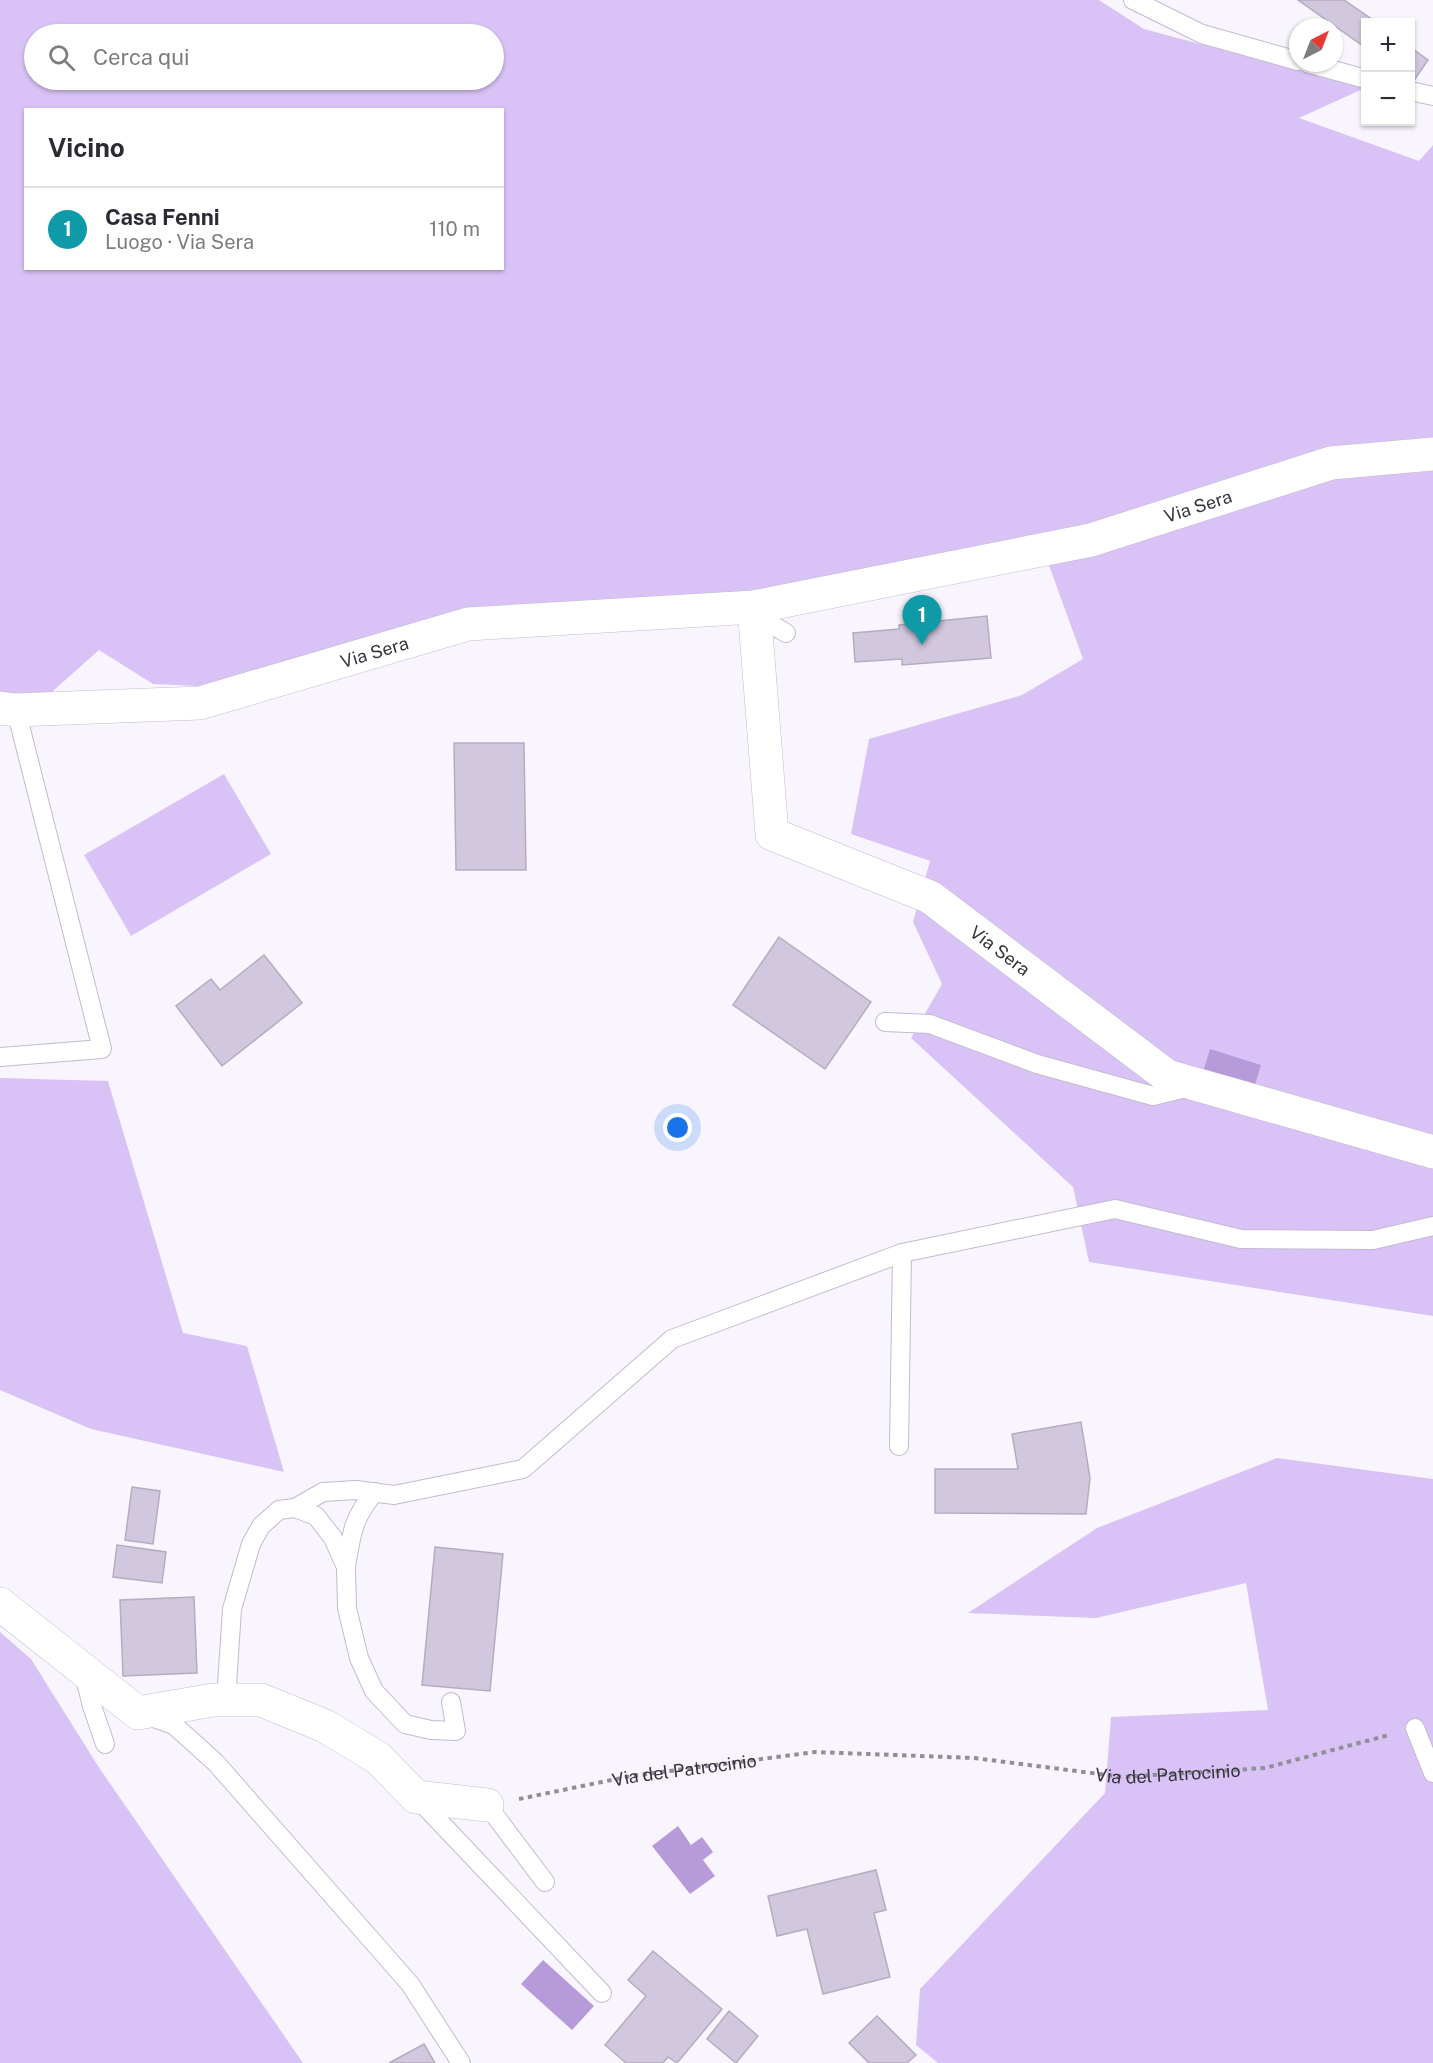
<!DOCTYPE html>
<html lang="it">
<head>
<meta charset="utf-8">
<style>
  :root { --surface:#fff; --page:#f2f2f3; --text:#2b2b33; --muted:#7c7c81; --line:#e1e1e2; --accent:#d93025 }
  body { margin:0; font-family:"Public Sans",sans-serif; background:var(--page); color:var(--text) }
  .controls { position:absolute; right:18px; top:18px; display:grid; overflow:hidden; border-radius:0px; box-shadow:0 2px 4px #0004 }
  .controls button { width:54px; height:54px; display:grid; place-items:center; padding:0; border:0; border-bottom:2px solid var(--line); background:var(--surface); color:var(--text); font:30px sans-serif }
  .compass { position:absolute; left:1289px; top:18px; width:54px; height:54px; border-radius:50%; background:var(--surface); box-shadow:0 2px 4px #0004; rotate:42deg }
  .you { position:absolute; left:678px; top:1128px; width:21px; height:21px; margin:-15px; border:4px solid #fff; border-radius:50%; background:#1a73e8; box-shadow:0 0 0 9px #1a73e833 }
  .badge { display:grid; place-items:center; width:39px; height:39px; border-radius:50%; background:var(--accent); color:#fff; font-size:20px; font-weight:700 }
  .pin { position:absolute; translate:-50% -50px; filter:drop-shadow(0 2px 3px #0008) }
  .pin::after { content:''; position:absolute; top:32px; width:21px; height:18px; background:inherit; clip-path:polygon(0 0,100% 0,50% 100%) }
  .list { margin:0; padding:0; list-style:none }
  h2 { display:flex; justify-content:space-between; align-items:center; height:78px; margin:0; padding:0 24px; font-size:26px }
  h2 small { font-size:20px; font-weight:400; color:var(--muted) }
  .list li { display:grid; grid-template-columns:39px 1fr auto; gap:18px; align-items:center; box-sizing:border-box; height:84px; padding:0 24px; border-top:2px solid var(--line) }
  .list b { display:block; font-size:22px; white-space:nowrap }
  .list p { margin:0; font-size:20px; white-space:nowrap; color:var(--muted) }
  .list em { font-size:20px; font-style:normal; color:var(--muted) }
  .icon { flex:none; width:33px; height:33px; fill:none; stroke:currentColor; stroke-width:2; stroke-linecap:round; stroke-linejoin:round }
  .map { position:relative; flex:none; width:1433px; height:2063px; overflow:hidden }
  .search { position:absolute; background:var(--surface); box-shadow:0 2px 4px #0004; left:24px; top:24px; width:480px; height:66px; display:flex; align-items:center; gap:15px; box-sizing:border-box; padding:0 21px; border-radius:33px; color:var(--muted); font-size:22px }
  .panel { position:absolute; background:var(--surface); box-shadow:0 2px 4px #0004; left:24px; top:108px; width:480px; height:162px; border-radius:0px }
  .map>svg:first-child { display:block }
  .green { fill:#d9c3f6; fill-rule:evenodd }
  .water { fill:#b79ada }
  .building { fill:#d1c7de; stroke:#b5acc1; stroke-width:1.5 }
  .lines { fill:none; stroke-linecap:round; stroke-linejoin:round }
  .lane-casing { stroke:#c4bad0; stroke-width:20 }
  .street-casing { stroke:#c4bad0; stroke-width:34 }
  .path { stroke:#918e97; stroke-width:4; stroke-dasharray:4.5 4.5; stroke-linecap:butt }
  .lane { stroke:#fff; stroke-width:18 }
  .street { stroke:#fff; stroke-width:33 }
  .labels { text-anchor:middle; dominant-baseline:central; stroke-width:6; stroke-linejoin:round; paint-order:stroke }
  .street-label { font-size:18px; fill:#36333b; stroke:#fff }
</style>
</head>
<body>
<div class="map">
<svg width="1433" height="2063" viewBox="0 0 1433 2063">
  <rect width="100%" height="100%" fill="#f9f5ff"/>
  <g class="green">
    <path d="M 0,0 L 1099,0 L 1144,29 L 1365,88 L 1299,118 L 1419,161 L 1433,145 L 1433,438 L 1085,530 L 754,595 L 466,616 L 199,686 L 153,684 L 99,650 L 45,698 L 0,697 ZM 34,34 L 494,34 L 494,80 L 34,80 ZM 26,110 L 502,110 L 502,268 L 26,268 Z"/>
    <polygon points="1433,466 1433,1316 1089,1262 1073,1187 911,1038 942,984 913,922 930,861 851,834 869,739 1022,695 1083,659 1047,560 1333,475"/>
    <polygon points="224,774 271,854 131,936 84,855"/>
    <polygon points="0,1078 108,1081 183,1333 247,1346 284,1472 91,1429 0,1390"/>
    <polygon points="1277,1458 1433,1479 1433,2063 938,2063 916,2045 920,1989 1105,1793 1111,1717 1268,1710 1246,1583 1096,1618 968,1613 1097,1528"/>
    <polygon points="0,1632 31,1659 98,1766 303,2063 0,2063"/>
  </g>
  <g class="water">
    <polygon points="1210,1049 1261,1065 1254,1088 1203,1072"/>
    <polygon points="678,1826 691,1845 702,1837 713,1852 703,1860 715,1876 690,1894 652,1846"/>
    <polygon points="543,1960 594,2006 572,2030 521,1984"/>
  </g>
  <g class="building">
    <polygon points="1298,0 1344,0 1376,22 1366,22 1366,48"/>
    <polygon points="1410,47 1428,60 1413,82 1410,80"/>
    <polygon points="987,616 991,658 902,665 902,659 855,662 853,633 899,629 899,625"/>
    <polygon points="454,743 524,743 526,870 456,870"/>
    <polygon points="779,937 871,1002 825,1069 733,1005"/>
    <polygon points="264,955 302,1003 222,1066 176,1006 211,979 220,990"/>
    <polygon points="1081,1422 1090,1478 1086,1514 935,1513 935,1469 1018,1469 1012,1434"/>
    <polygon points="132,1487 160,1491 153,1544 125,1540"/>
    <polygon points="117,1545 166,1552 162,1583 113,1577"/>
    <polygon points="435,1547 503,1554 490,1691 422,1685"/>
    <polygon points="194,1597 197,1673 123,1676 120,1600"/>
    <polygon points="876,1870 886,1910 874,1913 890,1977 823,1994 807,1929 777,1936 768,1896"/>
    <polygon points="653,1951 722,2009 677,2063 668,2057 663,2063 626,2063 605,2045 646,1996 628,1980"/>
    <polygon points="729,2011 758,2036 736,2063 707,2039"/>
    <polygon points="877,2016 916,2055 907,2063 869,2063 849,2043"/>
    <polygon points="424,2044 435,2063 389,2063"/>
  </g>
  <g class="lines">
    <defs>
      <g id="lane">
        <polyline points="1133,0 1202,34 1298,61"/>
        <polyline points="1307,63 1366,79"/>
        <polyline points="1410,91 1433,96"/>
        <polyline points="754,614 786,633"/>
        <polyline points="885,1022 930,1024 1037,1064 1153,1096 1190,1087"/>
        <polyline points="0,1057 102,1049 16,710"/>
        <polyline points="899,1446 902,1253"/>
        <polyline points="295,1508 316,1516 333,1538 346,1567 347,1608 359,1658 374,1691 405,1724 431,1730 456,1731 451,1702"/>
        <path d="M 346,1567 C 351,1535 353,1517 375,1492"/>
        <polyline points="84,1674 92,1706 105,1744"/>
        <polyline points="226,1700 232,1609 251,1544 261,1526 279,1510 295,1508 323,1492 356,1490 394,1495 523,1469 672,1339 902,1253 1115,1209 1241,1239 1373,1240 1433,1226"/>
        <polyline points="148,1716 174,1725 216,1763 410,1984 461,2063"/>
        <polyline points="1415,1728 1433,1773"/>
        <polyline points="417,1798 602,1993"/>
        <polyline points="487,1805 545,1882"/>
      </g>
      <g id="street">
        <path id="s2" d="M 754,607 L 772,834 L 930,897 L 1167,1076 L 1433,1152"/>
        <path id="s3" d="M 0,708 L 16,710 L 200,703 L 468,624 L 754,607 L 1091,540 L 1331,463 L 1433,454"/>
        <polyline points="0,1604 138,1713 213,1700 261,1700 325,1726 378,1758 416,1797 487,1805"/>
      </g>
    </defs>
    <use href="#lane" class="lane-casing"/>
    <use href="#street" class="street-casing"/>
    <path class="path" id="s1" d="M 519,1799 L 631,1776 L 815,1752 L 974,1758 L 1123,1777 L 1265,1768 L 1389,1735"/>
    <use href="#lane" class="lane"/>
    <use href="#street" class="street"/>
  </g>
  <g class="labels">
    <g class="street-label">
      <text stroke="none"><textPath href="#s3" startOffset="1222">Via Sera</textPath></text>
      <text stroke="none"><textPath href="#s3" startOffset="382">Via Sera</textPath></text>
      <text stroke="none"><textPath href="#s2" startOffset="486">Via Sera</textPath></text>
      <text stroke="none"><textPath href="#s1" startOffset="168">Via del Patrocinio</textPath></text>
      <text stroke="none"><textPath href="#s1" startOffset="654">Via del Patrocinio</textPath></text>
    </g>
  </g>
</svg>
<div class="controls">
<button>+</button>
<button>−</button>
</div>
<svg class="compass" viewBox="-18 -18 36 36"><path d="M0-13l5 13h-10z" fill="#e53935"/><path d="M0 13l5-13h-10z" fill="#7c7c81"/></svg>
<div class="you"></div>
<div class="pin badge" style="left:922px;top:645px;background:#0f9aa8">1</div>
<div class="search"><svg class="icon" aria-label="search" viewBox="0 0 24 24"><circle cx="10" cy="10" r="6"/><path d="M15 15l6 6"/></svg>Cerca qui</div>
<section class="panel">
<h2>Vicino<small></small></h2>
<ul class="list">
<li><span class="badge" style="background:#0f9aa8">1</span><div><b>Casa Fenni</b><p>Luogo · Via Sera</p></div><em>110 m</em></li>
</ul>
</section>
</div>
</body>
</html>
